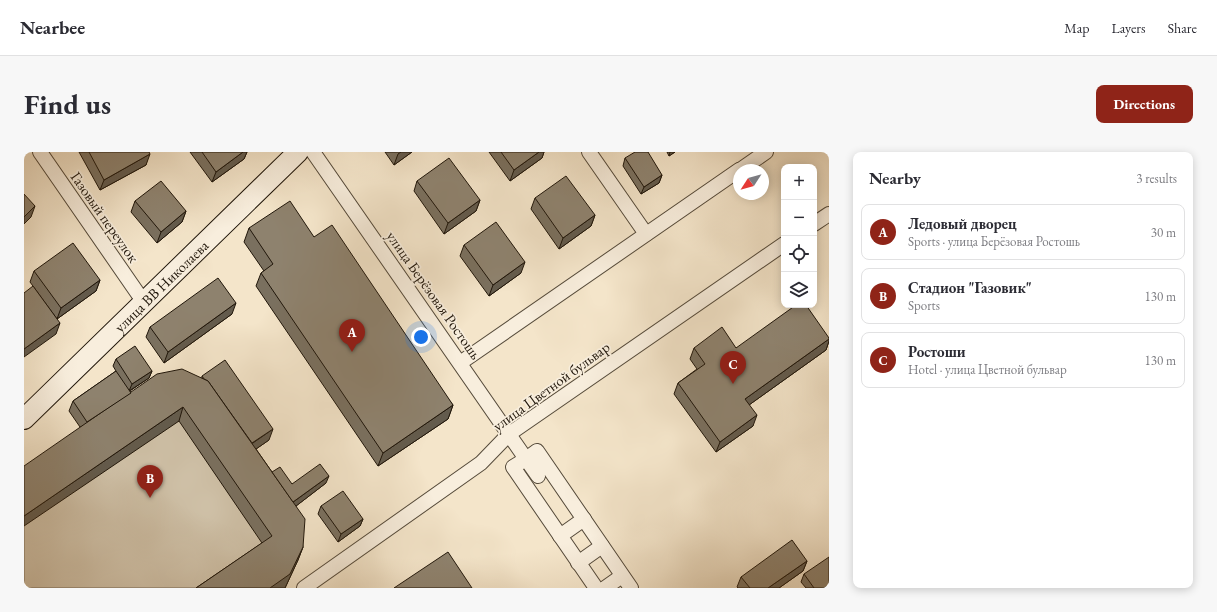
<!DOCTYPE html>
<html lang="en">
<head>
<meta charset="utf-8">
<style>
  :root { --surface:#fff; --page:#f7f7f7; --text:#2b2b33; --muted:#7c7c81; --line:#e1e1e2; --accent:#8f2418 }
  body { margin:0; font-family:"EB Garamond",serif; background:var(--page); color:var(--text) }
  .controls { position:absolute; right:12px; top:12px; display:grid; overflow:hidden; border-radius:8px; box-shadow:0 2px 10px #0003 }
  .controls button { width:36px; height:36px; display:grid; place-items:center; padding:0; border:0; border-bottom:1px solid var(--line); background:var(--surface); color:var(--text); font:20px sans-serif }
  .compass { position:absolute; left:709px; top:12px; width:36px; height:36px; border-radius:50%; background:var(--surface); box-shadow:0 2px 10px #0003; rotate:234deg }
  .you { position:absolute; left:397px; top:185px; width:14px; height:14px; margin:-10px; border:3px solid #fff; border-radius:50%; background:#1a73e8; box-shadow:0 0 0 6px #1a73e833 }
  .badge { display:grid; place-items:center; width:26px; height:26px; border-radius:50%; background:var(--accent); color:#fff; font-size:13px; font-weight:700 }
  .pin { position:absolute; translate:-50% -33px; filter:drop-shadow(0 1px 2px #0008) }
  .pin::after { content:''; position:absolute; top:21px; width:14px; height:12px; background:inherit; clip-path:polygon(0 0,100% 0,50% 100%) }
  .list { margin:0; padding:0; list-style:none }
  h2 { display:flex; justify-content:space-between; align-items:center; height:52px; margin:0; padding:0 16px; font-size:17px }
  h2 small { font-size:13px; font-weight:400; color:var(--muted) }
  .list li { display:grid; grid-template-columns:26px 1fr auto; gap:12px; align-items:center; box-sizing:border-box; height:56px; margin:0 8px 8px; padding:0 8px; border:1px solid var(--line); border-radius:8px }
  .list b { display:block; font-size:15px; white-space:nowrap }
  .list p { margin:0; font-size:13px; white-space:nowrap; color:var(--muted) }
  .list em { font-size:13px; font-style:normal; color:var(--muted) }
  .icon { flex:none; width:22px; height:22px; fill:none; stroke:currentColor; stroke-width:2; stroke-linecap:round; stroke-linejoin:round }
  .map { position:relative; flex:none; width:805px; height:436px; overflow:hidden; border-radius:8px }
  header { display:flex; align-items:center; gap:24px; box-sizing:border-box; height:56px; padding:0 20px; background:var(--surface); border-bottom:1px solid var(--line) }
  header strong { font-size:19px }
  nav { display:flex; gap:22px; margin-inline-start:auto; font-size:14px }
  .intro { display:flex; align-items:center; justify-content:space-between; box-sizing:border-box; height:96px; padding:0 24px }
  h1 { margin:0; font-size:28px }
  .button { padding:10px 18px; border-radius:8px; background:var(--accent); color:#fff; font-size:14px; font-weight:700 }
  main { display:flex; gap:24px; padding:0 24px }
  aside { flex:1; background:var(--surface); border-radius:8px; box-shadow:0 2px 10px #0003 }
  .map>svg:first-child { display:block }
  .green { fill:#d0c2a9; stroke:#786c5a }
  .lines { fill:none; stroke-linecap:round; stroke-linejoin:round }
  .street-casing { stroke:#554a3a; stroke-width:16 }
  .secondary-casing { stroke:#20160a; stroke-width:22 }
  .street { stroke:#f8eedd; stroke-width:14 }
  .secondary { stroke:#f8eedd; stroke-width:20 }
  .wall { fill:#7a705f; stroke:#20160a }
  .shaded-wall { fill:#635b4d; stroke:#20160a }
  .building { fill:#8e826e; stroke:#20160a }
  .labels { text-anchor:middle; dominant-baseline:central; stroke-width:3.5; stroke-linejoin:round; paint-order:stroke }
  .street-label { font-size:15px; fill:#20160a; stroke:#f8eedd }
</style>
</head>
<body>
<header>
<strong>Nearbee</strong>
<nav><a>Map</a><a>Layers</a><a>Share</a></nav>
</header>
<div class="intro"><h1>Find us</h1><a class="button">Directions</a></div>
<main>
<div class="map">
<svg width="805" height="436" viewBox="0 0 805 436">
  <rect width="100%" height="100%" fill="#f4e5ca"/>
  <filter id="stains"><feTurbulence type="fractalNoise" baseFrequency=".005" numOctaves="4"/><feColorMatrix values="0 0 0 0 .2 0 0 0 0 .09 0 0 0 0 .02 0 0 0 .5 -.17"/></filter>
  <radialGradient id="worn" r=".72"><stop offset=".6" stop-color="#630" stop-opacity="0"/><stop offset="1" stop-color="#630" stop-opacity=".3"/></radialGradient>
  <polygon class="green" points="179,242 261,436 0,436 0,324"/>
  <g class="lines">
    <defs>
      <g id="street">
        <polyline points="16,0 119,149"/>
        <polyline points="289,0 502,307 489,315 572,436"/>
        <polyline points="565,0 622,82"/>
        <polyline points="716,18 742,0"/>
        <polyline points="790,72 805,62"/>
        <polyline points="436,211 715,18"/>
        <polyline points="514,324 502,307 513,299 607,436"/>
        <polyline points="536,384 560,367"/>
        <polyline points="554,411 578,394"/>
        <polyline points="280,436 457,311 485,282 760,92"/>
        <polyline points="581,436 598,424"/>
      </g>
      <g id="secondary">
        <path id="s1" d="M 0,267 L 274,0"/>
      </g>
    </defs>
    <use href="#street" class="street-casing"/>
    <use href="#secondary" class="secondary-casing"/>
    <use href="#street" class="street"/>
    <use href="#secondary" class="secondary"/>
  </g>
  <g class="wall">
    <polygon points="55,0 125,0 122,13 76,38"/>
    <polygon points="166,0 223,0 220,7 188,30"/>
    <polygon points="361,0 388,0 370,13"/>
    <polygon points="465,0 520,0 518,6 486,29"/>
    <polygon points="643,0 651,0 645,4"/>
    <polygon points="601,6 638,23 635,31 617,42 599,14"/>
    <polygon points="393,29 456,48 452,59 420,82 390,39"/>
    <polygon points="511,46 571,63 567,74 535,97 507,57"/>
    <polygon points="111,49 162,59 158,70 133,91 107,60"/>
    <polygon points="225,76 290,85 429,253 424,267 354,314 232,134 237,121 240,119 220,90"/>
    <polygon points="440,93 497,121 465,144 436,104"/>
    <polygon points="10,119 76,128 72,139 33,167 6,130"/>
    <polygon points="208,162 140,211 122,185 126,175"/>
    <polygon points="805,186 805,189 802,198 725,253 729,274 692,300 650,242 654,231 673,217 666,207 670,196 712,196"/>
    <polygon points="92,207 128,219 125,226 106,239 107,241 178,226 178,224 245,288 232,297 248,320 268,332 302,331 272,354 279,395 274,408 261,436 172,436 238,391 155,269 56,275 45,259 49,249 92,219 89,214"/>
    <polygon points="297,354 339,367 336,374 314,390 294,362"/>
    <polygon points="783,409 779,419 755,436 714,436 713,435 717,425"/>
    <polygon points="780,422 805,436 782,436 777,430"/>
  </g>
  <g class="shaded-wall">
    <polygon points="219,0 223,0 220,7 188,30 192,20"/>
    <polygon points="377,0 388,0 370,13 374,2"/>
    <polygon points="515,0 520,0 518,6 486,29 490,18"/>
    <polygon points="646,0 651,0 645,4"/>
    <polygon points="126,2 122,13 76,38 80,28"/>
    <polygon points="638,23 635,31 617,42 620,35"/>
    <polygon points="456,48 452,59 420,82 424,71"/>
    <polygon points="11,54 7,65 0,72 0,65"/>
    <polygon points="162,59 158,70 133,91 137,80"/>
    <polygon points="571,63 567,74 535,97 539,86"/>
    <polygon points="501,110 497,121 465,144 469,133"/>
    <polygon points="76,128 72,139 33,167 37,156"/>
    <polygon points="212,151 208,162 140,211 144,200"/>
    <polygon points="36,171 32,182 0,205 0,197"/>
    <polygon points="805,187 805,189 802,198 718,258 721,247"/>
    <polygon points="128,219 125,226 105,239 108,232"/>
    <polygon points="429,253 424,267 354,314 359,301"/>
    <polygon points="159,255 155,269 0,374 0,364"/>
    <polygon points="733,263 729,274 692,300 696,290"/>
    <polygon points="249,277 245,288 222,304 226,293"/>
    <polygon points="305,324 302,331 263,361 265,353"/>
    <polygon points="339,367 336,374 314,390 317,382"/>
    <polygon points="279,395 274,408 261,436 246,436"/>
    <polygon points="783,409 779,419 755,436 744,436"/>
  </g>
  <g class="building">
    <polygon points="65,0 125,0 126,2 80,28"/>
    <polygon points="178,0 219,0 192,20"/>
    <polygon points="477,0 515,0 490,18"/>
    <polygon points="611,0 624,0 638,23 620,35 601,6"/>
    <polygon points="425,6 456,48 424,71 393,29"/>
    <polygon points="542,24 571,63 539,86 511,46"/>
    <polygon points="137,29 162,59 137,80 111,49"/>
    <polygon points="0,42 11,54 0,65"/>
    <polygon points="266,49 290,85 308,73 429,253 359,301 237,121 249,112 225,76"/>
    <polygon points="472,70 501,110 469,133 440,93"/>
    <polygon points="49,91 76,128 37,156 10,119"/>
    <polygon points="194,126 212,151 144,200 126,175"/>
    <polygon points="9,134 36,171 0,197 0,141"/>
    <polygon points="772,153 782,153 805,186 805,187 721,247 733,263 696,290 654,231 681,212 670,196 698,175 712,196"/>
    <polygon points="111,194 128,219 108,232 92,207"/>
    <polygon points="201,208 249,277 228,291 184,229 180,227 178,224"/>
    <polygon points="158,217 184,229 281,367 279,395 266,422 246,436 172,436 248,384 159,255 0,364 0,314 133,222"/>
    <polygon points="92,219 107,241 63,270 49,249"/>
    <polygon points="296,312 305,324 269,350 248,320 256,315 268,332"/>
    <polygon points="319,339 339,367 317,382 297,354"/>
    <polygon points="768,388 783,409 744,436 726,436 717,425"/>
    <polygon points="424,400 448,436 370,436"/>
    <polygon points="805,405 805,436 790,436 780,422"/>
  </g>
  <g class="labels">
    <g class="street-label">
      <text transform="translate(81 65) rotate(55)">Газовый переулок</text>
      <text stroke="none"><textPath href="#s1" startOffset="191">улица ВВ Николаева</textPath></text>
      <text transform="translate(410 143) rotate(55)">улица Берёзовая Ростошь</text>
      <text transform="translate(527 234) rotate(-36)">улица Цветной бульвар</text>
    </g>
  </g>
  <rect width="100%" height="100%" filter="url(#stains)"/>
  <rect width="100%" height="100%" fill="url(#worn)"/>
</svg>
<div class="controls">
<button>+</button>
<button>−</button>
<button><svg class="icon" aria-label="locate" viewBox="0 0 24 24"><circle cx="12" cy="12" r="6"/><path d="M12 2v4M12 18v4M2 12h4M18 12h4"/></svg></button>
<button><svg class="icon" aria-label="layers" viewBox="0 0 24 24"><path d="M12 4l9 5-9 5-9-5zM3 14l9 5 9-5"/></svg></button>
</div>
<svg class="compass" viewBox="-18 -18 36 36"><path d="M0-13l5 13h-10z" fill="#e53935"/><path d="M0 13l5-13h-10z" fill="#7c7c81"/></svg>
<div class="you"></div>
<div class="pin badge" style="left:328px;top:200px">A</div>
<div class="pin badge" style="left:126px;top:346px">B</div>
<div class="pin badge" style="left:709px;top:232px">C</div>
</div>
<aside>
<h2>Nearby<small>3 results</small></h2>
<ul class="list">
<li><span class="badge">A</span><div><b>Ледовый дворец</b><p>Sports · улица Берёзовая Ростошь</p></div><em>30 m</em></li>
<li><span class="badge">B</span><div><b>Стадион &quot;Газовик&quot;</b><p>Sports</p></div><em>130 m</em></li>
<li><span class="badge">C</span><div><b>Ростоши</b><p>Hotel · улица Цветной бульвар</p></div><em>130 m</em></li>
</ul>
</aside>
</main>
</body>
</html>
